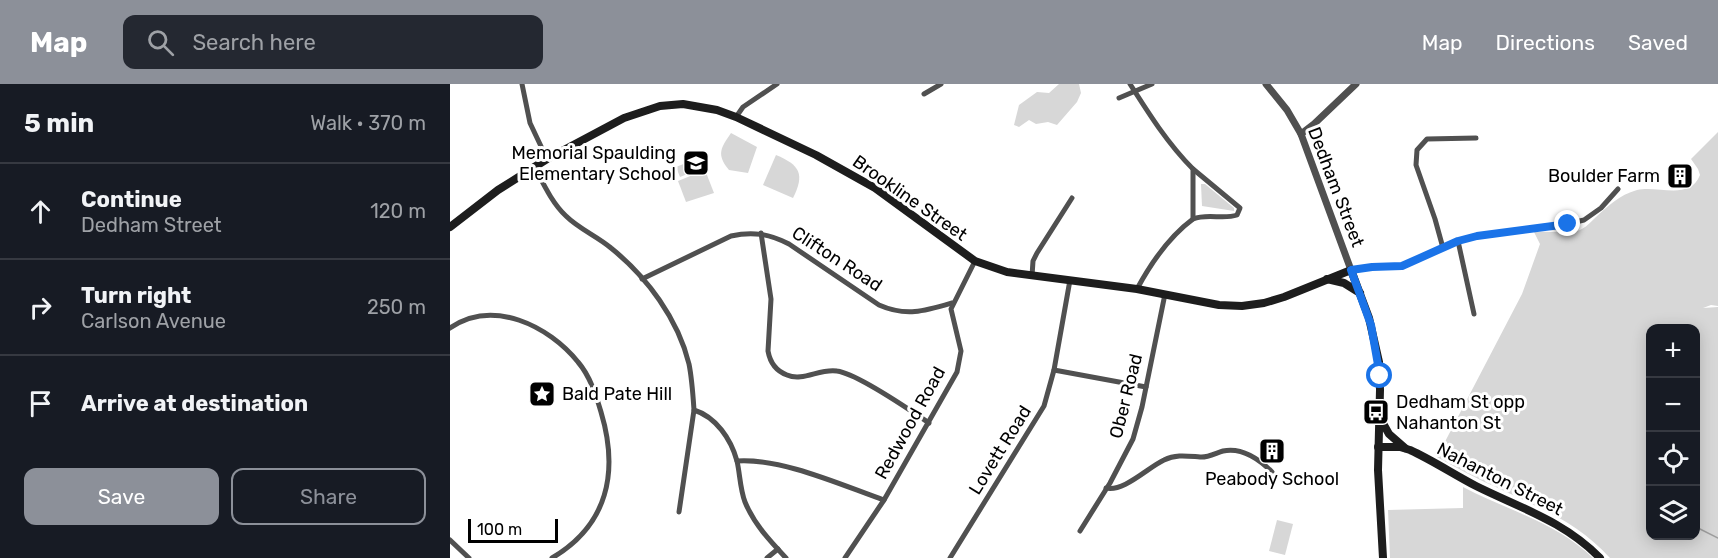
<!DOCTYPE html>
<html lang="en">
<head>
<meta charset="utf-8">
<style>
  :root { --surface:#171b24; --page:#242831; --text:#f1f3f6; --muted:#9ea1a6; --line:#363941; --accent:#8c9099 }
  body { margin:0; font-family:Rubik,sans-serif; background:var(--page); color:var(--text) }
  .controls { position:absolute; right:18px; bottom:18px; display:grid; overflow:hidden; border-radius:12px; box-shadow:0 3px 15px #0003 }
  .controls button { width:54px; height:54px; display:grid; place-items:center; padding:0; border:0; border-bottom:2px solid var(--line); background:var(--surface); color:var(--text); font:30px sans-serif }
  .scale { position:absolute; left:18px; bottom:15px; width:90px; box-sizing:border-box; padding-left:6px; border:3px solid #000; border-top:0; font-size:16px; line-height:21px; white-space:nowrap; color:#000; -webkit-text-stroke:4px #fff; paint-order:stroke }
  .stop { position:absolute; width:18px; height:18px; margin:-14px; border:4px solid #1a73e8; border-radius:50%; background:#fff }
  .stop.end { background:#1a73e8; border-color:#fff; box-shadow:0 2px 6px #0008 }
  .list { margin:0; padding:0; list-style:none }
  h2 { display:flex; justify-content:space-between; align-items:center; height:78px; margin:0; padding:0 24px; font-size:26px }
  h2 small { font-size:20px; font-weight:400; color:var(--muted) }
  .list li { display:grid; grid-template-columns:39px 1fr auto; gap:18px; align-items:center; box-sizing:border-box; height:96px; padding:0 24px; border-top:2px solid var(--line) }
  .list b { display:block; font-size:22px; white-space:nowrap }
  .list p { margin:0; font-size:20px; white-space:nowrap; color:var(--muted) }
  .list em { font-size:20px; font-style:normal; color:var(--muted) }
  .actions { display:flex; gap:12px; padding:18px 24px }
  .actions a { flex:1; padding:14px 0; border:2px solid var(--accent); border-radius:12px; text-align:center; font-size:21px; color:var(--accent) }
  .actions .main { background:var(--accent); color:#fff }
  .icon { flex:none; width:33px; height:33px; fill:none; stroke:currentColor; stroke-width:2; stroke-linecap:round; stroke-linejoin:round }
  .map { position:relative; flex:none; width:1268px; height:474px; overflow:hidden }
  header { display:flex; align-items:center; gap:36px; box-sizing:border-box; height:84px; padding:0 30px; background:var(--accent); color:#fff }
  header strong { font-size:28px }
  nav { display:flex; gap:33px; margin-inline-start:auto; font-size:21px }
  .search { width:420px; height:54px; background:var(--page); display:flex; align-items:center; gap:15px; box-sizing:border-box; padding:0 21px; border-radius:12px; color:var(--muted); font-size:22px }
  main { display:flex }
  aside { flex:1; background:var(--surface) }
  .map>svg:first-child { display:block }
  .green { fill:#d7d7d7; fill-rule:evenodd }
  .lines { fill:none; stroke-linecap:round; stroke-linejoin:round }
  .stream { stroke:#9e9e9e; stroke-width:1.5 }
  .minor { stroke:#505050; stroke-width:5 }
  .tertiary { stroke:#505050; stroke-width:7 }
  .secondary { stroke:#1d1d1d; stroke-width:8 }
  .route { stroke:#1a73e8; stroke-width:8 }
  .labels { text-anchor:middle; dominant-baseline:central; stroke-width:6; stroke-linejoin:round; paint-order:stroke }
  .poi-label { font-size:18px; fill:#000; stroke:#fff; text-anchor:end }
  .street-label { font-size:18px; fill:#000; stroke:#fff }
</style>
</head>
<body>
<header>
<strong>Map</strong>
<div class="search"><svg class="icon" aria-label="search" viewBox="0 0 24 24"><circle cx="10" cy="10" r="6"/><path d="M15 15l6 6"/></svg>Search here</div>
<nav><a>Map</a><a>Directions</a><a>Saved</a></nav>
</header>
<main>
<aside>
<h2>5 min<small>Walk · 370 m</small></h2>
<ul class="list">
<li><svg class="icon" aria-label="ahead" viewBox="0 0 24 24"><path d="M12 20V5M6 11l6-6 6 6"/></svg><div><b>Continue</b><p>Dedham Street</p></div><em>120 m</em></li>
<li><svg class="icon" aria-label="right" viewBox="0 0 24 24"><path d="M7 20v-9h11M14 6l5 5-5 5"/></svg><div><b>Turn right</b><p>Carlson Avenue</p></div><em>250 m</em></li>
<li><svg class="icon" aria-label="arrive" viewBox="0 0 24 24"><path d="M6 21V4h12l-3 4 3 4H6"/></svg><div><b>Arrive at destination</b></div></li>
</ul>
<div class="actions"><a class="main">Save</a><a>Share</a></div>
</aside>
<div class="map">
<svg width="1268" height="474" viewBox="0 0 1268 474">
  <rect width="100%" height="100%" fill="#fff"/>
  <g class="green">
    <polygon points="609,0 629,0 631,9 627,18 607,41 598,38 586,40 579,36 569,43 564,41 569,21 587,8 599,9"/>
    <path d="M 1268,48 L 1268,222 L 1261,221 L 1253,224 L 1268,223 L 1268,474 L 1160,474 C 1127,438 1092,425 1048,404 C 1027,395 1007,384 987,373 L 1072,210 L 1090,160 L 1084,148 C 1096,147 1121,150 1130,146 C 1135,144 1141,138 1145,134 C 1158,122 1169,111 1187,106 C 1208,101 1240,117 1250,91 L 1248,85 L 1241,75 ZM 1200,244 L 1246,244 L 1246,452 L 1200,452 Z"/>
    <path d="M 281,49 L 307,63 L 298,89 L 279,86 C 266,70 271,64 281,49 Z"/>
    <path d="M 326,71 C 350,81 355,90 343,114 L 313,101 Z"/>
    <polygon points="246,75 250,85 230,93 226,83"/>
    <polygon points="255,86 264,109 236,118 228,97"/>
    <polygon points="751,100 755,100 784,124 784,127 752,122"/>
    <path d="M 1013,403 C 1057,426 1107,439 1143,474 L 940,474 L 938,426 L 1013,424 Z"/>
    <polygon points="827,436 843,440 835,471 819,467"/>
  </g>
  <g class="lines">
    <g class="stream">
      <polyline points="1197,439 1200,439"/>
      <polyline points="1246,443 1268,454"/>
    </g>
    <g class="minor">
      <polyline points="72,0 80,39 97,75"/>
      <path d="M 680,0 C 699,30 718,60 743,85 L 743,135 C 720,152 701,179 687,205"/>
      <polyline points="474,10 491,0"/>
      <polyline points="669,14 702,0"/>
      <polyline points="286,33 293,23 327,0"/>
      <path d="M 84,82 C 93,99 102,119 116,132 C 129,145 147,152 161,164 C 197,193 228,235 239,280 C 242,295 243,311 244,326 C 266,333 281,355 287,377 C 290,390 290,405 295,418 C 304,440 320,457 336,474"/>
      <path d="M 743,85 L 790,124 L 787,131 C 773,136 758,129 743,135"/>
      <path d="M 311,149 L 321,215 L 318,267 C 320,278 326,287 337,291 C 353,298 370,284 387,287 C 408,290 460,326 479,339"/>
      <polyline points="1008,157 1024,230"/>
      <polyline points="993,164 985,135 966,81 967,66 977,55 1026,54"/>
      <polyline points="901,186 922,183 952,182 1008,157 1027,152 1117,140 1134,136 1151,124 1168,105"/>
      <polyline points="582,192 583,177 587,169 622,114"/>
      <path d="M 192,195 L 281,152 C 303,147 319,150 339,160 L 429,221 C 456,233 475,227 502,219"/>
      <path d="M 0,244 C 43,214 99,242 128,278 C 140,292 146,311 151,328 C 169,388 158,441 102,474"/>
      <polyline points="604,286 696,303"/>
      <path d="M 287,377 C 332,374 391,401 434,416"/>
      <path d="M 656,404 C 674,408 697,384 714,376 C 726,370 737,372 750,373 C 757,374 766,369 773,367 C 792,363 810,376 822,388"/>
      <polyline points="229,428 244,326"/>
      <polyline points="630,447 660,399 683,355 692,323 715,210"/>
      <polyline points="0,456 19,474"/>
      <polyline points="317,474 328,465"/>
      <polyline points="395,474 434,416 507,288 511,267 501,225 525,177"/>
      <polyline points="500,474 594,322 604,286 620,196"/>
    </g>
    <g class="tertiary">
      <polyline points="816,0 837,26 851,50 901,186"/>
      <polyline points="851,50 864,40 906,0"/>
    </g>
    <g class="secondary">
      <polyline points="0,143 48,106 97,75 174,34 210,22 233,20 267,26 286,33 366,71 425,104 525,177 557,188 687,205 769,221 792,222 814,219 834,213 901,186 919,234 929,278 930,306 928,386 933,474"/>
      <polyline points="877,195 894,199 910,209"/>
      <polyline points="930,334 939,350 955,364"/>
      <path d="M 928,363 L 950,363 L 960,366 C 982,376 1003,390 1026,402 C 1070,424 1114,437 1150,474"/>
    </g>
  </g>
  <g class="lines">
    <polyline class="route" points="930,292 921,241 901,186 922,183 952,182 1008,157 1027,152 1118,140"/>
  </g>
  <defs>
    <symbol id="school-square" viewBox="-11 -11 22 22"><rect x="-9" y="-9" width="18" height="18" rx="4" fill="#000" stroke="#fff"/><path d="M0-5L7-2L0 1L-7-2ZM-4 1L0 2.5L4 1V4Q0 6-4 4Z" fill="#fff"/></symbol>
    <symbol id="building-square" viewBox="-11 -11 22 22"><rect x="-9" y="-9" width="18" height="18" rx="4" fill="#000" stroke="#fff"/><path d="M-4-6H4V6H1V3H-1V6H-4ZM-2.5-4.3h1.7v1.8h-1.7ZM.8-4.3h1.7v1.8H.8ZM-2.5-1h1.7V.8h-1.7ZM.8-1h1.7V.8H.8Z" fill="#fff"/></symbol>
    <symbol id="sight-square" viewBox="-11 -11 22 22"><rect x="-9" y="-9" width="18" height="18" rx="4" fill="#000" stroke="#fff"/><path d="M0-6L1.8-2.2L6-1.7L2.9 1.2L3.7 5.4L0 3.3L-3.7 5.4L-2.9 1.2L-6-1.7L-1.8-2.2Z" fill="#fff"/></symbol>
    <symbol id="bus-square" viewBox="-11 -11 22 22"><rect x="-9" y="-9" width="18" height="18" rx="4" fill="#000" stroke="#fff"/><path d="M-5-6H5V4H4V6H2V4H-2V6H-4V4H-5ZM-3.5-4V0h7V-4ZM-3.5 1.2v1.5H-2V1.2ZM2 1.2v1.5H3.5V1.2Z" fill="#fff"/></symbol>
  </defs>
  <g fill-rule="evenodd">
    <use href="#school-square" x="231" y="64" width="30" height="30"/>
    <use href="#building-square" x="1215" y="77" width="30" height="30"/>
    <use href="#sight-square" x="77" y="295" width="30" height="30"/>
    <use href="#bus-square" x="911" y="313" width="30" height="30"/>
    <use href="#building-square" x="807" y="352" width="30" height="30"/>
  </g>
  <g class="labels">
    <g class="poi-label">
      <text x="226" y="69">Memorial Spaulding<tspan x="226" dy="21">Elementary School</tspan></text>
      <text x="1210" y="92">Boulder Farm</text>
      <text x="112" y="310" text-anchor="start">Bald Pate Hill</text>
      <text x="946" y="318" text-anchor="start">Dedham St opp<tspan x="946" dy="21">Nahanton St</tspan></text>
      <text x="822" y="395" text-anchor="middle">Peabody School</text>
    </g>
    <g class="street-label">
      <text transform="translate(886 103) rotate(69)">Dedham Street</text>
      <text transform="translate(460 114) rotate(35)">Brookline Street</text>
      <text transform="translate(387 175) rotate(33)">Clifton Road</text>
      <text transform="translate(676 312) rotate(-76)">Ober Road</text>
      <text transform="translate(460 339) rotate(-61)">Redwood Road</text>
      <text transform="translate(550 366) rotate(-58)">Lovett Road</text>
      <text transform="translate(1050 395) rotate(27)">Nahanton Street</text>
    </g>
  </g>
</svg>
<div class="controls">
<button>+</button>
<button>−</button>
<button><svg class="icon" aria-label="locate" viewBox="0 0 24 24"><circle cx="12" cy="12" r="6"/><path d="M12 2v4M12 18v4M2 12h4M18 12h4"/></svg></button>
<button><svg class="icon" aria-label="layers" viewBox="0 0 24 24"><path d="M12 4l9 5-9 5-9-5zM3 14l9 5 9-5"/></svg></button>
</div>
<div class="scale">100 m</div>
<div class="stop" style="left:930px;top:292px"></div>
<div class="stop end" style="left:1118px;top:140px"></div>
</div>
</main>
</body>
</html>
